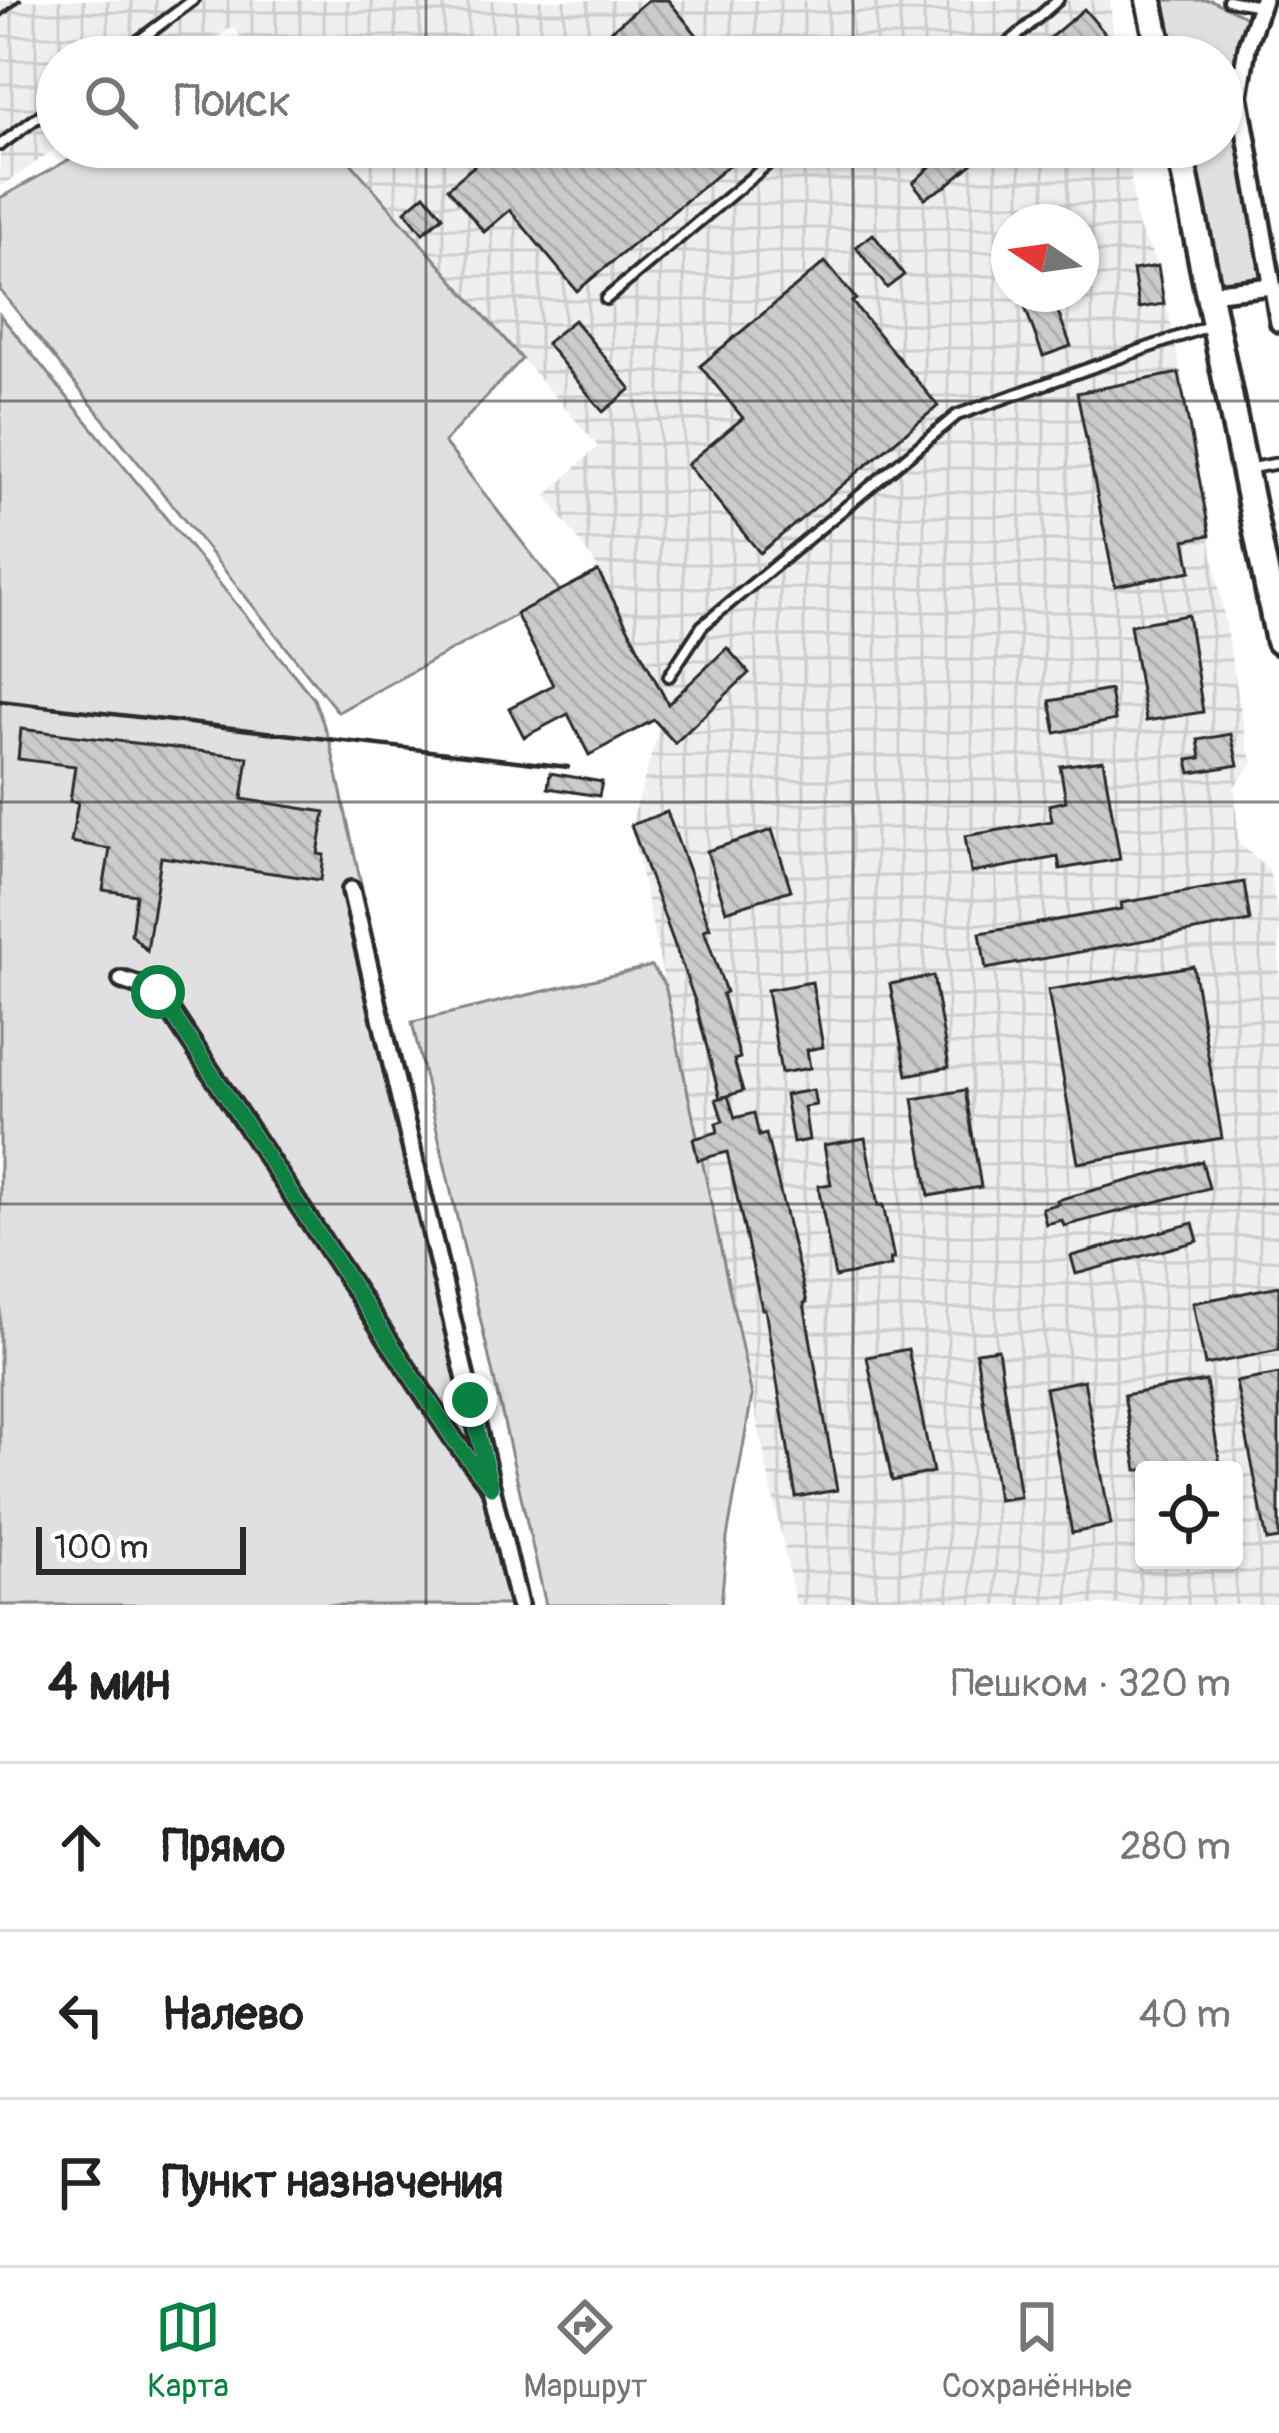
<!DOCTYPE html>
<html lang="ru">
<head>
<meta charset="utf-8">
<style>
  :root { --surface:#fff; --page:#f2f2f2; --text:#222; --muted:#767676; --line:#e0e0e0; --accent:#0b8043 }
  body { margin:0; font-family:Pangolin,sans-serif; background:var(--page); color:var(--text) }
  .controls { position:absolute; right:36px; bottom:36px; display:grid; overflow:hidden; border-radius:12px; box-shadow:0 3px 9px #0004 }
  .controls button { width:108px; height:108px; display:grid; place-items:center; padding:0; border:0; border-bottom:3px solid var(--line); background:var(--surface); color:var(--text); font:60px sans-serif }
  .compass { position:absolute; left:991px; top:204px; width:108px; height:108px; border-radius:50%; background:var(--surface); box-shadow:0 3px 9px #0004; rotate:283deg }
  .scale { position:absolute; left:36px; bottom:30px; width:210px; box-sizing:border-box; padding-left:12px; border:6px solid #2b2b2b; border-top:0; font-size:33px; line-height:42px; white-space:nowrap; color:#2b2b2b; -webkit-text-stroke:9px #fff; paint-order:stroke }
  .stop { position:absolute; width:36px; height:36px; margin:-27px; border:9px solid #0b8043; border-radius:50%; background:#fff }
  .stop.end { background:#0b8043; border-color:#fff; box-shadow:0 3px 12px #0008 }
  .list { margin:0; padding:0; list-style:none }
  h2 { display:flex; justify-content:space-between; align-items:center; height:156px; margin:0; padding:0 48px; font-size:51px }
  h2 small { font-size:39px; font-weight:400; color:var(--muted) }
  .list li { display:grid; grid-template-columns:78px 1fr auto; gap:36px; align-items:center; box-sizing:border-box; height:168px; padding:0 48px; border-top:3px solid var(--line) }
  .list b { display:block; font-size:45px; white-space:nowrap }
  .list em { font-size:39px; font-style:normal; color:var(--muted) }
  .icon { flex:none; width:66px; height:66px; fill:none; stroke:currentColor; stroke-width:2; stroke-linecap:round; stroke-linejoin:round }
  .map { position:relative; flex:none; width:1279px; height:1605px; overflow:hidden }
  .search { position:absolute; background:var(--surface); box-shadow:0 3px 9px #0004; left:36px; right:36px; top:36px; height:132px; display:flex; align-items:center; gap:30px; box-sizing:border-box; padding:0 42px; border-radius:66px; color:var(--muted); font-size:45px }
  .sheet { height:660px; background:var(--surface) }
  nav { display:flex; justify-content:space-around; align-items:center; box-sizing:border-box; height:168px; border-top:3px solid var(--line); background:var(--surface); font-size:33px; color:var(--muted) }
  nav a { display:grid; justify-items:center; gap:6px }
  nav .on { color:var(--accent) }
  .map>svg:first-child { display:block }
  .industrial { fill:url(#industrial-grid); fill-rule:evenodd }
  .green { fill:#e0e0e0; stroke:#868686; stroke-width:3 }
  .building { fill:url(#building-back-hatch); stroke:#2b2b2b; stroke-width:3 }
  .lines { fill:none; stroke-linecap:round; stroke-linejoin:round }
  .lane-casing { stroke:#2b2b2b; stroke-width:16 }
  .street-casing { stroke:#2b2b2b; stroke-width:24 }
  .primary-casing { stroke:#2b2b2b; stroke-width:33 }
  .lane { stroke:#fff; stroke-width:8 }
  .street { stroke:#fff; stroke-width:15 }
  .primary { stroke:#fff; stroke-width:24 }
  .rail { stroke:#2b2b2b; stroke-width:4.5 }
  .route { stroke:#0b8043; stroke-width:15 }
  .grid { fill:none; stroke:#2b2b2b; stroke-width:3; stroke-opacity:0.55 }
</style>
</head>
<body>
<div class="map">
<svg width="1279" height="1605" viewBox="0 0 1279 1605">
  <defs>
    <pattern id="industrial-grid" width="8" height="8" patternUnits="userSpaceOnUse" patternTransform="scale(3)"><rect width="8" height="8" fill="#efefef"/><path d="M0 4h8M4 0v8" fill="none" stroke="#cdcdcd"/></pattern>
    <pattern id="building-back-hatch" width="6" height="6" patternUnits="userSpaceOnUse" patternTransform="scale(3)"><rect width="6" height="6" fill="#cbcbcb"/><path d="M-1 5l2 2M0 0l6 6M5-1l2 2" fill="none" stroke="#aeaeae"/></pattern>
  </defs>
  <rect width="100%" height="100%" fill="#fff"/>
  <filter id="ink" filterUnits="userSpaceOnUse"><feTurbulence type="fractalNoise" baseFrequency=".00833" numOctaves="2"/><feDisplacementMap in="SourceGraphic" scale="24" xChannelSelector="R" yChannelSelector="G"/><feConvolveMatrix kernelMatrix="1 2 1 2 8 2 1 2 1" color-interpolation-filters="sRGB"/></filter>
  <g filter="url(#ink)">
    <g class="industrial">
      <polygon points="0,0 1110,0 1116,57 259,57 232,27 188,57 57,57 58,147 0,187"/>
      <path d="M 337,147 L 1127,147 L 1137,224 L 1158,266 L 1177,353 L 1248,750 L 1254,762 L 1234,787 L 1239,844 L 1269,869 L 1279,920 L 1279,1605 L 796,1605 L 631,825 L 667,701 L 597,566 L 546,496 L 598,446 ZM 1009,222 L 1081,222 L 1081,294 L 1009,294 ZM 1144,1470 L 1234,1470 L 1234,1560 L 1144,1560 Z"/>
    </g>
    <g class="green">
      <polygon points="1149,0 1211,0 1255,21 1239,95 1272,286 1209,293 1179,147 1222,147 1222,57 1161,57"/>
      <polygon points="92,147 337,147 522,359 444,442 560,591 338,712 0,290 0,198"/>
      <polygon points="0,315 314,699 330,742 519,1605 0,1605"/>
      <polygon points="652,966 665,985 752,1396 727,1538 721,1605 546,1605 412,1022"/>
    </g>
    <g class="building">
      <polygon points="648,0 668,0 715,57 579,57"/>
      <polygon points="1084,9 1114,44 1099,57 1027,57"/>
      <polygon points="470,147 751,147 577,291 510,210 484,232 448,188 474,166 464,152"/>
      <polygon points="921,147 992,147 946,186 925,198 913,183 934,163"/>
      <polygon points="425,194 443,216 423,233 405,211"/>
      <polygon points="873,234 904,275 887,288 856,247"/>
      <polygon points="825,262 856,299 852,302 938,406 760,553 687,464 743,418 700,366"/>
      <polygon points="1158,266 1164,304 1139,308 1133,270"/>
      <polygon points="1020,294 1051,294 1071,346 1043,356"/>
      <polygon points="574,320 631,389 603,412 546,343"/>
      <polygon points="1179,373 1210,535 1185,540 1191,571 1115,586 1077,393"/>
      <polygon points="598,571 668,704 727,648 749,673 675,743 654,720 589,755 568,714 524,737 509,708 553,685 516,614"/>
      <polygon points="1188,615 1203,712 1146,721 1130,625"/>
      <polygon points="1110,690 1115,720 1056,733 1050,701"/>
      <polygon points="21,729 248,757 242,799 325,812 318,854 324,855 321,880 161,857 147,951 131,934 136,895 103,890 110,849 71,842 78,802 70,801 75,766 18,759"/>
      <polygon points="1231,734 1238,765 1191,773 1188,760 1201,758 1198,740"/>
      <polygon points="1103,760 1120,859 1060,869 1058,857 971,873 965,836 1052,821 1049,805 1066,801 1060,766"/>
      <polygon points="550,773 602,782 599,796 548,788"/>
      <polygon points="667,812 710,928 704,930 726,992 722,994 740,1058 734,1060 743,1091 720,1098 695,1001 631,825"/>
      <polygon points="772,830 791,890 726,911 707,851"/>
      <polygon points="1244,882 1250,921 986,969 980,933 1122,909 1121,903"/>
      <polygon points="1193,966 1222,1138 1078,1163 1048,990"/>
      <polygon points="933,976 949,1067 907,1075 890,984"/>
      <polygon points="812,982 823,1047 807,1050 810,1068 781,1073 767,990"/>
      <polygon points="813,1090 816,1105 804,1107 809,1140 793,1143 785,1095"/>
      <polygon points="965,1090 981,1187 929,1196 913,1099"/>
      <polygon points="728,1096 735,1118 754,1113 759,1136 766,1134 807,1302 804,1303 837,1490 796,1497 765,1309 762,1309 727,1152 698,1160 693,1139 718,1132 716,1123 723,1121 716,1099"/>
      <polygon points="865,1138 878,1206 883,1205 894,1259 890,1259 891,1266 835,1277 818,1186 831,1184 824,1145"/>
      <polygon points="1202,1161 1209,1188 1064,1226 1062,1220 1046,1224 1042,1208 1058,1204 1057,1200"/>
      <polygon points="1193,1223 1198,1241 1076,1274 1071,1256"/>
      <polygon points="1279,1286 1279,1350 1205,1365 1193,1303"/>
      <polygon points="908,1349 933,1472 892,1481 867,1357"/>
      <polygon points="998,1349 1020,1497 998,1500 976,1352"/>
      <polygon points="1279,1374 1279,1539 1267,1541 1236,1382"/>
      <polygon points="1084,1380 1111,1525 1072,1533 1045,1388"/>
      <polygon points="1206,1381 1221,1470 1137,1470 1124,1395"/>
    </g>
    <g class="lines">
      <defs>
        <g id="lane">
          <polyline points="1228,0 1260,6"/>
          <polyline points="117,57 193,0"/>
          <polyline points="993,57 1058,0"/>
          <polyline points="0,145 57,103"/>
          <polyline points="606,299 788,147 855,158 883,147"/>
          <polyline points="1246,469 1279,463"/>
          <polyline points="669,676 702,626 957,415 1209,326"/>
        </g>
        <g id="street">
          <polyline points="1263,0 1248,42 1239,95 1279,323"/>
          <polyline points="1209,293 1272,286"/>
          <polyline points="351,890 489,1478"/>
          <polyline points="122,980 158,992 455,1441 491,1487 519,1605"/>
        </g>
        <g id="primary">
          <polyline points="1149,0 1161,57"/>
          <polyline points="1179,147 1279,641"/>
        </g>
      </defs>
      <use href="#lane" class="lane-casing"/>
      <use href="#street" class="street-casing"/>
      <use href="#primary" class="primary-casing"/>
      <use href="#lane" class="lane"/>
      <use href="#street" class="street"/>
      <use href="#primary" class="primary"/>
      <g class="rail">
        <polyline points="0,17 20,0"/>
        <polyline points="0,701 568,767"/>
      </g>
    </g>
  </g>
  <g class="lines" filter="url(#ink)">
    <polyline class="route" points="158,992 455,1441 491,1487 470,1400"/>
  </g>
  <path class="grid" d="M 426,0 L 426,57M 853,0 L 853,57M 426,147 L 426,1605M 853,147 L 853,1605M 0,401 L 1279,401M 0,802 L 1279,802M 0,1204 L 1279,1204"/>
</svg>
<div class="controls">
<button><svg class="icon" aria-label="locate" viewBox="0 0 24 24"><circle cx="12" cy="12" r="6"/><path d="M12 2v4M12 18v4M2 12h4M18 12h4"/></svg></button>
</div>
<svg class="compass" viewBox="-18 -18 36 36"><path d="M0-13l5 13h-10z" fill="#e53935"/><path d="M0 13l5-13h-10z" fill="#767676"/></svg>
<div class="scale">100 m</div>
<div class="stop" style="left:158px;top:992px"></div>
<div class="stop end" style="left:470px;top:1400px"></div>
<div class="search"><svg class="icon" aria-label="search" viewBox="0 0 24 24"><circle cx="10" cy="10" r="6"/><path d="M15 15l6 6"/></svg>Поиск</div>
</div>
<section class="sheet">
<h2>4 мин<small>Пешком · 320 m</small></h2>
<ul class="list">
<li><svg class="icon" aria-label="ahead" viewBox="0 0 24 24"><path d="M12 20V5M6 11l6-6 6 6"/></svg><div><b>Прямо</b></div><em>280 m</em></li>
<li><svg class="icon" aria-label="left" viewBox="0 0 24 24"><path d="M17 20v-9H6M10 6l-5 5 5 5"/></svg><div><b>Налево</b></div><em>40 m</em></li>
<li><svg class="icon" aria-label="arrive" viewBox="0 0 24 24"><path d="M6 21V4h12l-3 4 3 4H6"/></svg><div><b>Пункт назначения</b></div></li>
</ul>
</section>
<nav>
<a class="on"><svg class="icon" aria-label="map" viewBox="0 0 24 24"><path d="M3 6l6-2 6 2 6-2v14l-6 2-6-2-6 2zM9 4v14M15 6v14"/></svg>Карта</a>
<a><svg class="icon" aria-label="directions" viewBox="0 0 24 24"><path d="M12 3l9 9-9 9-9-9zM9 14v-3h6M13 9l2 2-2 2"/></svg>Маршрут</a>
<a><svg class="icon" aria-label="saved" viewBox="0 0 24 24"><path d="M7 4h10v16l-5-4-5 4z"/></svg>Сохранённые</a>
</nav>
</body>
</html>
